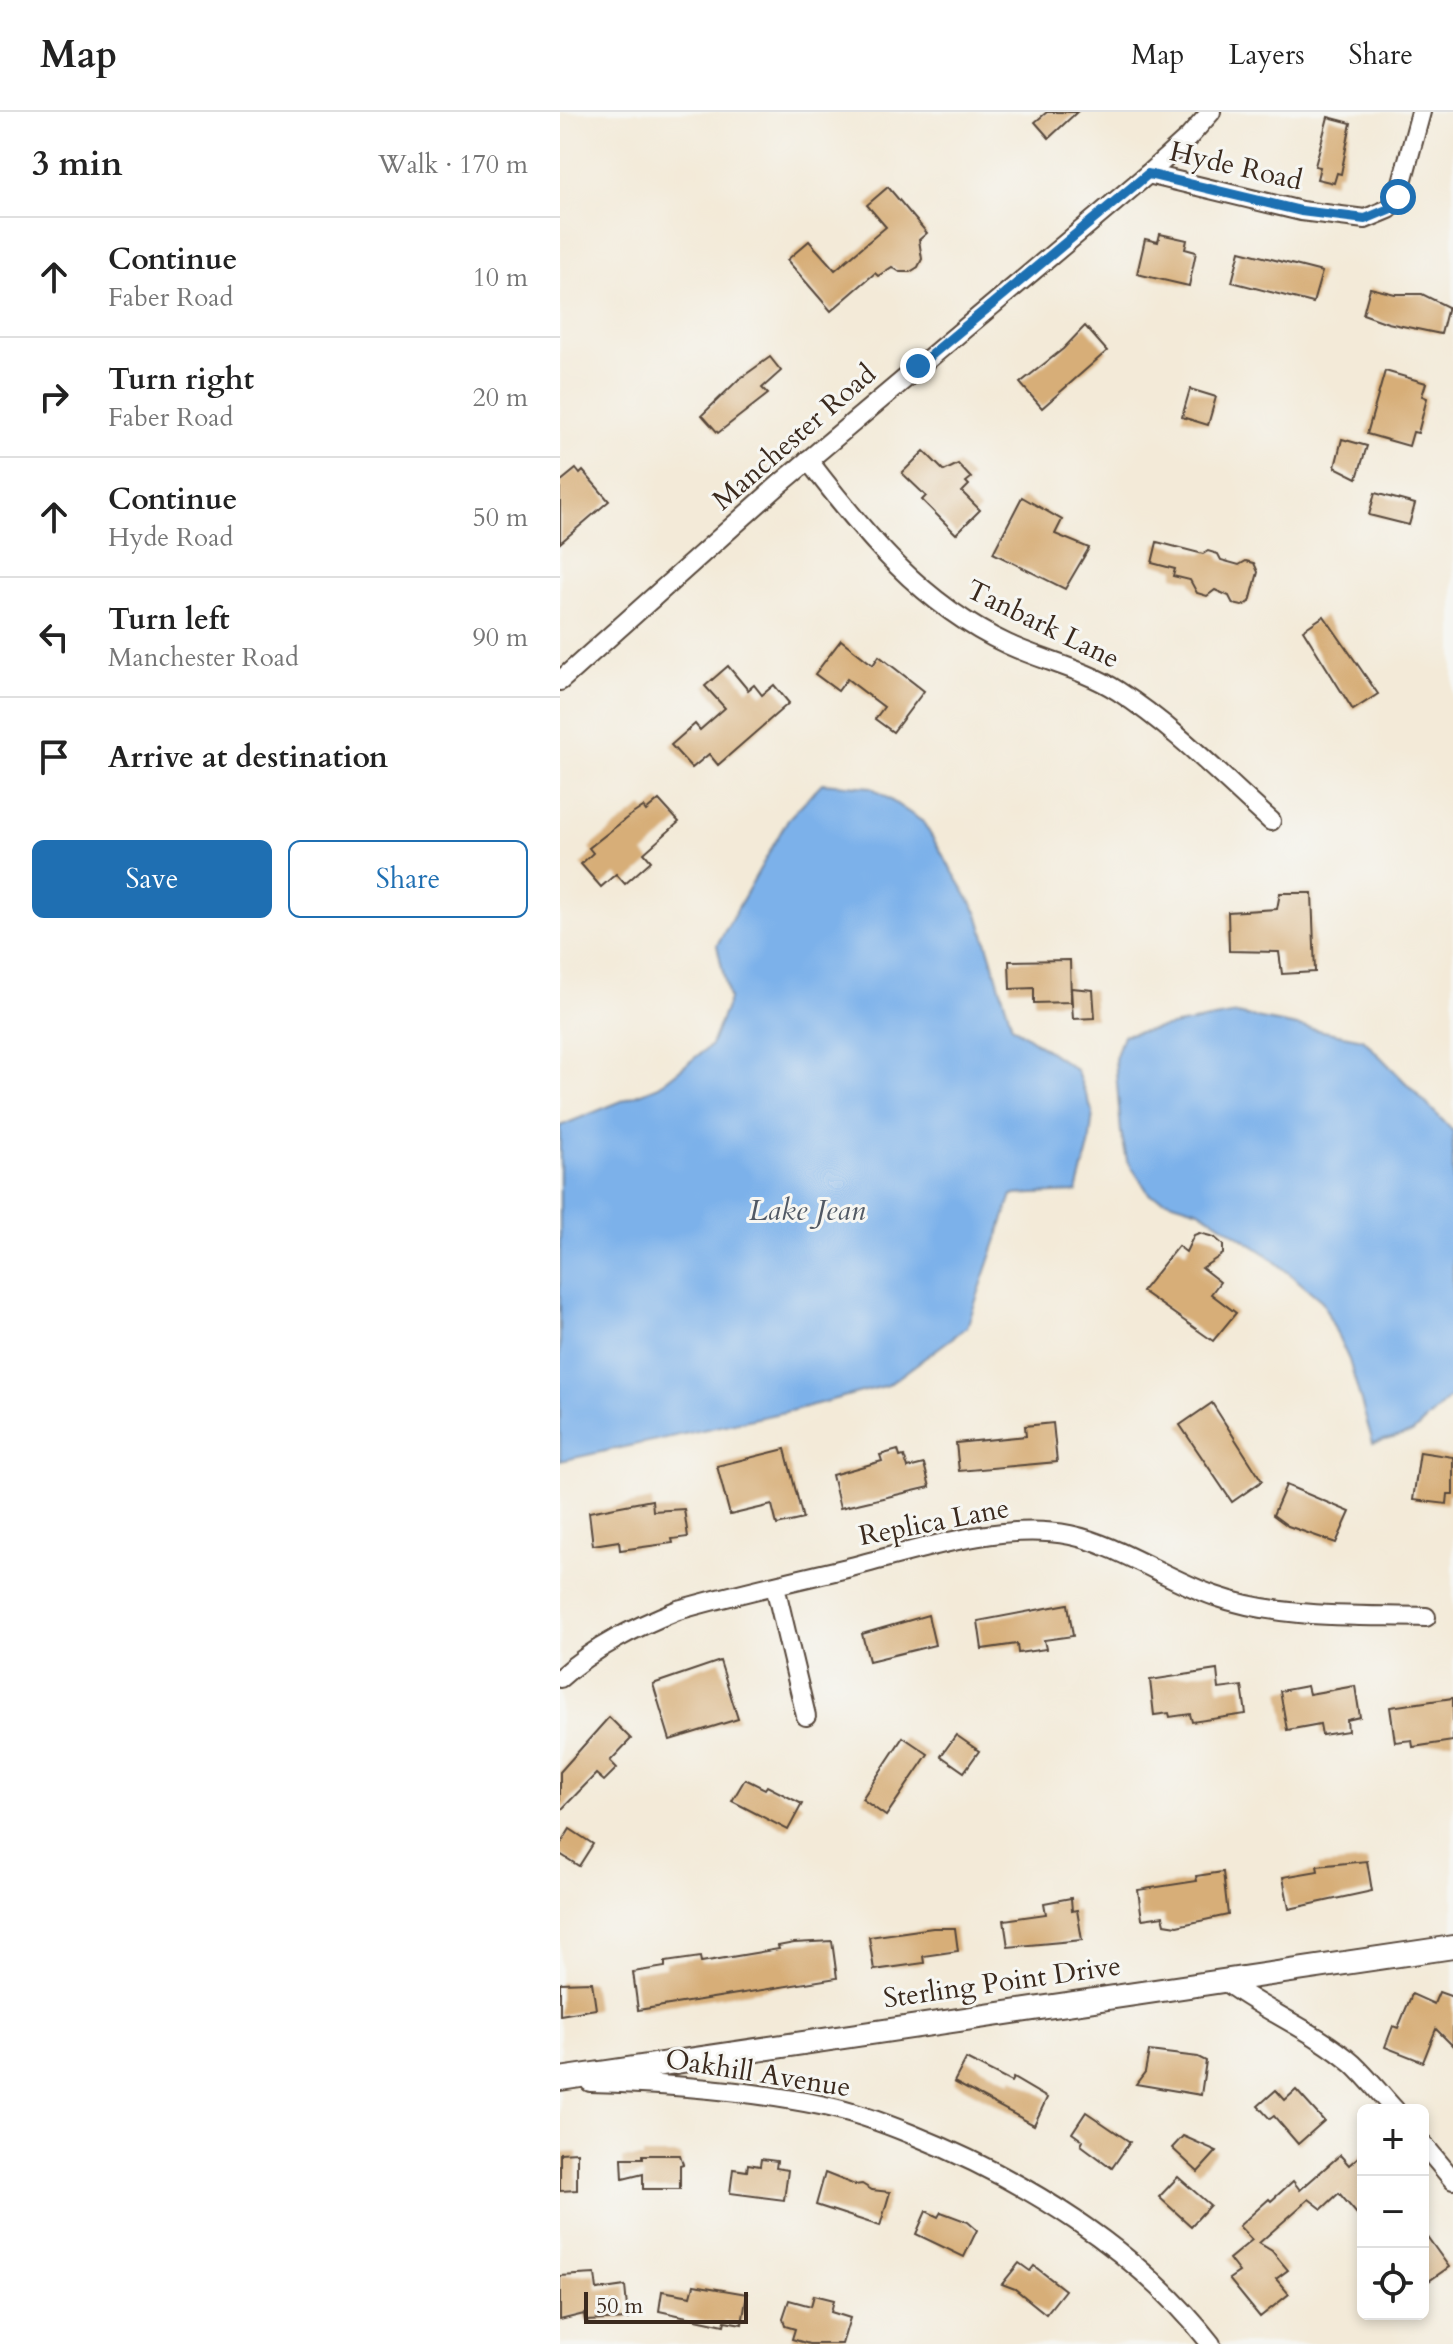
<!DOCTYPE html>
<html lang="en">
<head>
<meta charset="utf-8">
<style>
  :root { --surface:#fff; --page:#f6f6f6; --text:#222; --muted:#767676; --line:#e0e0e0; --accent:#1f6fb2 }
  body { margin:0; font-family:Cardo,serif; background:var(--page); color:var(--text) }
  .controls { position:absolute; right:24px; bottom:24px; display:grid; overflow:hidden; border-radius:12px; box-shadow:0 4px 12px #0003 }
  .controls button { width:72px; height:72px; display:grid; place-items:center; padding:0; border:0; border-bottom:2px solid var(--line); background:var(--surface); color:var(--text); font:40px sans-serif }
  .scale { position:absolute; left:24px; bottom:20px; width:164px; box-sizing:border-box; padding-left:8px; border:4px solid #3b2a1e; border-top:0; font-size:22px; line-height:28px; white-space:nowrap; color:#3b2a1e; -webkit-text-stroke:6px #f6f6f2; paint-order:stroke }
  .stop { position:absolute; width:24px; height:24px; margin:-18px; border:6px solid #1f6fb2; border-radius:50%; background:#fff }
  .stop.end { background:#1f6fb2; border-color:#fff; box-shadow:0 2px 8px #0008 }
  .list { margin:0; padding:0; list-style:none }
  h2 { display:flex; justify-content:space-between; align-items:center; height:104px; margin:0; padding:0 32px; font-size:34px }
  h2 small { font-size:26px; font-weight:400; color:var(--muted) }
  .list li { display:grid; grid-template-columns:52px 1fr auto; gap:24px; align-items:center; box-sizing:border-box; height:120px; padding:0 32px; border-top:2px solid var(--line) }
  .list b { display:block; font-size:30px; white-space:nowrap }
  .list p { margin:0; font-size:26px; white-space:nowrap; color:var(--muted) }
  .list em { font-size:26px; font-style:normal; color:var(--muted) }
  .actions { display:flex; gap:16px; padding:24px 32px }
  .actions a { flex:1; padding:18px 0; border:2px solid var(--accent); border-radius:12px; text-align:center; font-size:28px; color:var(--accent) }
  .actions .main { background:var(--accent); color:#fff }
  .icon { flex:none; width:44px; height:44px; fill:none; stroke:currentColor; stroke-width:2; stroke-linecap:round; stroke-linejoin:round }
  .map { position:relative; flex:none; width:893px; height:2232px; overflow:hidden }
  header { display:flex; align-items:center; gap:48px; box-sizing:border-box; height:112px; padding:0 40px; background:var(--surface); border-bottom:2px solid var(--line) }
  header strong { font-size:38px }
  nav { display:flex; gap:44px; margin-inline-start:auto; font-size:28px }
  main { display:flex }
  aside { flex:1; background:var(--surface) }
  .map>svg:first-child { display:block }
  .water { fill:#7bb1ea; stroke:#5b6e84; stroke-width:2 }
  .building { fill:#d7ae78 }
  .lines { fill:none; stroke-linecap:round; stroke-linejoin:round }
  .minor-casing { stroke:#57473a; stroke-width:22 }
  .tertiary-casing { stroke:#57473a; stroke-width:26 }
  .minor { stroke:#fff; stroke-width:18 }
  .tertiary { stroke:#fff; stroke-width:22 }
  .route { stroke:#1f6fb2; stroke-width:10 }
  .labels { text-anchor:middle; dominant-baseline:central; stroke-width:6; stroke-linejoin:round; paint-order:stroke }
  .street-label { font-size:28px; fill:#3b2a1e; stroke:#f6f6f2 }
  .water-label { font-size:30px; font-style:italic; fill:#515965; stroke:#f6f6f2 }
</style>
</head>
<body>
<header>
<strong>Map</strong>
<nav><a>Map</a><a>Layers</a><a>Share</a></nav>
</header>
<main>
<aside>
<h2>3 min<small>Walk · 170 m</small></h2>
<ul class="list">
<li><svg class="icon" aria-label="ahead" viewBox="0 0 24 24"><path d="M12 20V5M6 11l6-6 6 6"/></svg><div><b>Continue</b><p>Faber Road</p></div><em>10 m</em></li>
<li><svg class="icon" aria-label="right" viewBox="0 0 24 24"><path d="M7 20v-9h11M14 6l5 5-5 5"/></svg><div><b>Turn right</b><p>Faber Road</p></div><em>20 m</em></li>
<li><svg class="icon" aria-label="ahead" viewBox="0 0 24 24"><path d="M12 20V5M6 11l6-6 6 6"/></svg><div><b>Continue</b><p>Hyde Road</p></div><em>50 m</em></li>
<li><svg class="icon" aria-label="left" viewBox="0 0 24 24"><path d="M17 20v-9H6M10 6l-5 5 5 5"/></svg><div><b>Turn left</b><p>Manchester Road</p></div><em>90 m</em></li>
<li><svg class="icon" aria-label="arrive" viewBox="0 0 24 24"><path d="M6 21V4h12l-3 4 3 4H6"/></svg><div><b>Arrive at destination</b></div></li>
</ul>
<div class="actions"><a class="main">Save</a><a>Share</a></div>
</aside>
<div class="map">
<svg width="893" height="2232" viewBox="0 0 893 2232">
  <rect width="100%" height="100%" fill="#f6f6f2"/>
  <filter id="ink" filterUnits="userSpaceOnUse"><feTurbulence type="fractalNoise" baseFrequency=".0125" numOctaves="2"/><feDisplacementMap in="SourceGraphic" scale="16" xChannelSelector="R" yChannelSelector="G"/><feConvolveMatrix kernelMatrix="1 2 1 2 8 2 1 2 1" color-interpolation-filters="sRGB"/></filter>
  <filter id="wash" filterUnits="userSpaceOnUse"><feTurbulence type="fractalNoise" baseFrequency=".006" numOctaves="4" result="noise"/><feDisplacementMap in="SourceGraphic" scale="32" xChannelSelector="R" yChannelSelector="G"/><feGaussianBlur stdDeviation="1.8" result="paint"/><feColorMatrix in="noise" values="0 0 0 0 0 0 0 0 0 0 0 0 0 0 0 0 0 1.4 0 .05"/><feComposite in="paint" operator="in"/></filter>
  <g filter="url(#wash)">
    <rect width="100%" height="100%" fill="#f3ead8"/>
    <g class="water">
      <polygon points="262,671 311,675 363,710 418,802 452,914 516,958 533,1001 529,1034 517,1080 452,1083 407,1215 328,1273 234,1298 0,1349 0,1014 99,974 151,933 169,887 157,833 228,707"/>
      <polygon points="676,902 803,927 893,1019 893,1283 852,1321 813,1331 789,1248 762,1189 706,1142 639,1098 590,1083 567,1048 561,1020 555,947 563,923"/>
    </g>
    <g id="blocks">
      <g class="building">
        <polygon points="487,0 517,0 489,26 475,10"/>
        <polygon points="768,5 791,11 781,62 777,61 774,71 757,67 760,55 755,54"/>
        <polygon points="328,75 367,121 359,128 362,147 358,155 350,160 340,160 332,155 318,164 315,161 271,199 227,148 249,129 275,158 326,115 307,93"/>
        <polygon points="600,122 627,128 625,137 636,140 629,174 577,162 585,127 598,130"/>
        <polygon points="680,139 762,160 753,191 672,170"/>
        <polygon points="810,176 835,182 862,182 888,195 881,222 828,211 803,202"/>
        <polygon points="525,214 547,239 482,296 460,271 503,237"/>
        <polygon points="210,245 221,259 202,276 208,282 158,321 142,303 178,268"/>
        <polygon points="825,259 866,271 862,284 867,286 858,321 853,320 849,334 807,322"/>
        <polygon points="630,277 656,285 648,313 622,305"/>
        <polygon points="782,327 807,334 797,366 775,355"/>
        <polygon points="364,339 384,359 398,352 411,366 406,370 409,373 402,380 420,398 396,422 362,388 366,384 342,361"/>
        <polygon points="16,357 20,362 23,359 49,389 0,431 0,370"/>
        <polygon points="815,381 855,392 849,413 809,403"/>
        <polygon points="462,385 502,408 495,422 529,436 505,477 433,441"/>
        <polygon points="597,430 643,442 648,439 658,442 661,448 679,453 686,449 694,451 698,460 690,490 682,494 673,492 669,484 655,478 647,484 637,481 630,468 613,464 615,457 592,451"/>
        <polygon points="764,504 818,582 793,598 743,518"/>
        <polygon points="281,528 313,553 319,544 364,579 333,620 315,607 324,595 287,567 278,579 255,562"/>
        <polygon points="168,554 188,578 194,573 202,583 214,573 229,591 158,653 149,642 132,656 111,633 135,612 140,618 165,596 145,574"/>
        <polygon points="99,688 119,710 84,741 91,749 65,772 56,762 41,775 21,752 33,741 29,736 68,705 83,695 86,699"/>
        <polygon points="720,781 752,781 755,860 722,862 719,840 669,839 668,800 717,797"/>
        <polygon points="510,848 511,890 474,891 474,876 450,877 449,849"/>
        <polygon points="511,876 533,878 535,906 513,907"/>
        <polygon points="639,1121 654,1125 663,1133 663,1142 642,1156 660,1170 651,1182 676,1201 653,1229 582,1179 618,1134 626,1140 634,1123"/>
        <polygon points="652,1291 702,1369 672,1390 620,1313"/>
        <polygon points="493,1311 497,1350 399,1359 396,1331 466,1324 465,1314"/>
        <polygon points="225,1337 243,1407 217,1413 212,1393 170,1403 157,1354"/>
        <polygon points="338,1338 340,1345 344,1344 348,1356 364,1352 370,1375 280,1396 272,1363 322,1349 320,1343"/>
        <polygon points="860,1340 893,1345 893,1382 888,1382 887,1392 853,1388"/>
        <polygon points="726,1373 790,1400 776,1431 728,1414 713,1403"/>
        <polygon points="92,1388 93,1399 124,1397 128,1425 112,1427 113,1431 60,1438 59,1429 33,1433 29,1400"/>
        <polygon points="508,1492 513,1524 484,1528 486,1537 458,1541 457,1532 422,1537 418,1509"/>
        <polygon points="368,1503 375,1533 309,1549 302,1522"/>
        <polygon points="160,1549 178,1607 110,1628 93,1572"/>
        <polygon points="657,1558 659,1577 682,1574 686,1602 632,1610 630,1602 610,1605 609,1601 594,1603 590,1568"/>
        <polygon points="747,1574 749,1582 795,1574 800,1605 787,1608 788,1619 762,1623 760,1612 727,1618 720,1579"/>
        <polygon points="893,1586 893,1629 853,1635 852,1628 835,1630 830,1595"/>
        <polygon points="49,1605 71,1627 50,1649 57,1656 44,1669 36,1662 0,1699 0,1660"/>
        <polygon points="396,1623 419,1639 404,1660 381,1644"/>
        <polygon points="343,1625 368,1642 326,1704 302,1687"/>
        <polygon points="185,1667 205,1677 207,1674 242,1692 228,1718 172,1689"/>
        <polygon points="10,1717 33,1732 19,1754 0,1742 0,1733"/>
        <polygon points="807,1749 812,1779 729,1797 723,1765 758,1759 757,1754"/>
        <polygon points="663,1760 668,1803 617,1814 605,1812 603,1804 582,1807 578,1778 637,1769 636,1764"/>
        <polygon points="511,1786 512,1799 517,1798 522,1828 448,1835 444,1808 486,1802 484,1791"/>
        <polygon points="373,1816 395,1816 398,1839 363,1844 364,1851 314,1858 309,1825"/>
        <polygon points="272,1829 277,1866 78,1898 73,1860 105,1855 105,1850 140,1845 141,1850 219,1837 218,1834 234,1831"/>
        <polygon points="32,1870 36,1897 0,1903 0,1871"/>
        <polygon points="879,1880 893,1885 893,1934 876,1917 863,1950 825,1935 833,1914 838,1916 852,1882 874,1892"/>
        <polygon points="589,1939 638,1945 646,1949 641,1983 576,1972 585,1960"/>
        <polygon points="406,1947 451,1970 453,1966 487,1986 474,2013 394,1970"/>
        <polygon points="716,1978 725,1988 736,1978 764,2009 738,2032 714,2004 710,2007 698,1994"/>
        <polygon points="526,2000 570,2030 552,2056 521,2033 523,2029 512,2021"/>
        <polygon points="623,2024 657,2039 638,2060 612,2036"/>
        <polygon points="17,2040 17,2078 0,2079 0,2041"/>
        <polygon points="803,2041 803,2109 779,2081 762,2097 749,2087 699,2131 712,2139 728,2158 716,2167 729,2182 700,2205 669,2167 679,2160 669,2147 692,2128 679,2114 709,2087 711,2089 733,2069 740,2078 780,2043 789,2053"/>
        <polygon points="83,2043 120,2043 123,2052 120,2053 120,2077 83,2077 83,2062 63,2067 62,2046 83,2046"/>
        <polygon points="201,2047 217,2049 216,2056 228,2058 224,2088 170,2081 173,2057 187,2059 188,2052 200,2054"/>
        <polygon points="265,2061 295,2073 302,2072 312,2078 330,2080 320,2114 256,2093"/>
        <polygon points="618,2065 650,2093 631,2114 599,2085"/>
        <polygon points="366,2099 378,2105 381,2100 408,2110 417,2118 404,2145 356,2122"/>
        <polygon points="863,2119 889,2155 863,2173"/>
        <polygon points="459,2151 470,2159 474,2154 505,2178 486,2202 455,2177 442,2172"/>
        <polygon points="35,2162 37,2178 65,2174 68,2207 25,2209 24,2202 0,2208 0,2164"/>
        <polygon points="134,2173 187,2182 182,2212 165,2209 164,2213 99,2199 102,2179 131,2184"/>
        <polygon points="254,2183 274,2188 271,2200 290,2206 282,2232 249,2232 232,2227 235,2217 225,2214 223,2206 229,2188 251,2194"/>
      </g>
    </g>
  </g>
  <g filter="url(#ink)">
    <use href="#blocks" fill-opacity="0" stroke="#57473a" stroke-width="2"/>
    <g class="lines">
      <defs>
        <g id="minor">
          <polyline points="588,62 741,99 805,107 829,97 838,85 861,0"/>
          <path d="M 248,348 C 304,421 361,492 447,532 C 483,549 524,557 558,579 C 614,615 662,665 711,709"/>
          <polyline points="0,569 220,372 588,62 628,26 651,0"/>
          <polyline points="215,1474 246,1604"/>
          <path d="M 0,1566 C 34,1535 76,1515 118,1498 C 173,1482 228,1470 283,1457 C 352,1440 439,1409 510,1423 C 556,1432 608,1468 655,1484 C 721,1507 796,1503 866,1505"/>
          <path d="M 663,1868 C 704,1899 754,1918 793,1952 C 808,1966 821,1983 835,1998"/>
          <path d="M 30,1970 C 108,1972 188,1978 265,1994 C 294,2000 324,2011 351,2022 C 463,2067 576,2136 651,2232"/>
          <polyline points="863,2032 893,2068"/>
        </g>
        <polyline id="tertiary" points="0,1967 893,1835"/>
      </defs>
      <use href="#minor" class="minor-casing"/>
      <use href="#tertiary" class="tertiary-casing"/>
      <use href="#minor" class="minor"/>
      <use href="#tertiary" class="tertiary"/>
    </g>
  </g>
  <g class="lines" filter="url(#ink)">
    <polyline class="route" points="358,254 588,62 741,99 805,107 829,97 838,85"/>
  </g>
  <g class="labels">
    <g class="street-label">
      <text transform="translate(676 54) rotate(13)">Hyde Road</text>
      <text transform="translate(234 325) rotate(-41)">Manchester Road</text>
      <text transform="translate(483 512) rotate(26)">Tanbark Lane</text>
      <text transform="translate(374 1410) rotate(-11)">Replica Lane</text>
      <text transform="translate(442 1870) rotate(-8)">Sterling Point Drive</text>
      <text transform="translate(198 1961) rotate(9)">Oakhill Avenue</text>
    </g>
    <g class="water-label">
      <text x="247" y="1098">Lake Jean</text>
    </g>
  </g>
</svg>
<div class="controls">
<button>+</button>
<button>−</button>
<button><svg class="icon" aria-label="locate" viewBox="0 0 24 24"><circle cx="12" cy="12" r="6"/><path d="M12 2v4M12 18v4M2 12h4M18 12h4"/></svg></button>
</div>
<div class="scale">50 m</div>
<div class="stop" style="left:838px;top:85px"></div>
<div class="stop end" style="left:358px;top:254px"></div>
</div>
</main>
</body>
</html>
